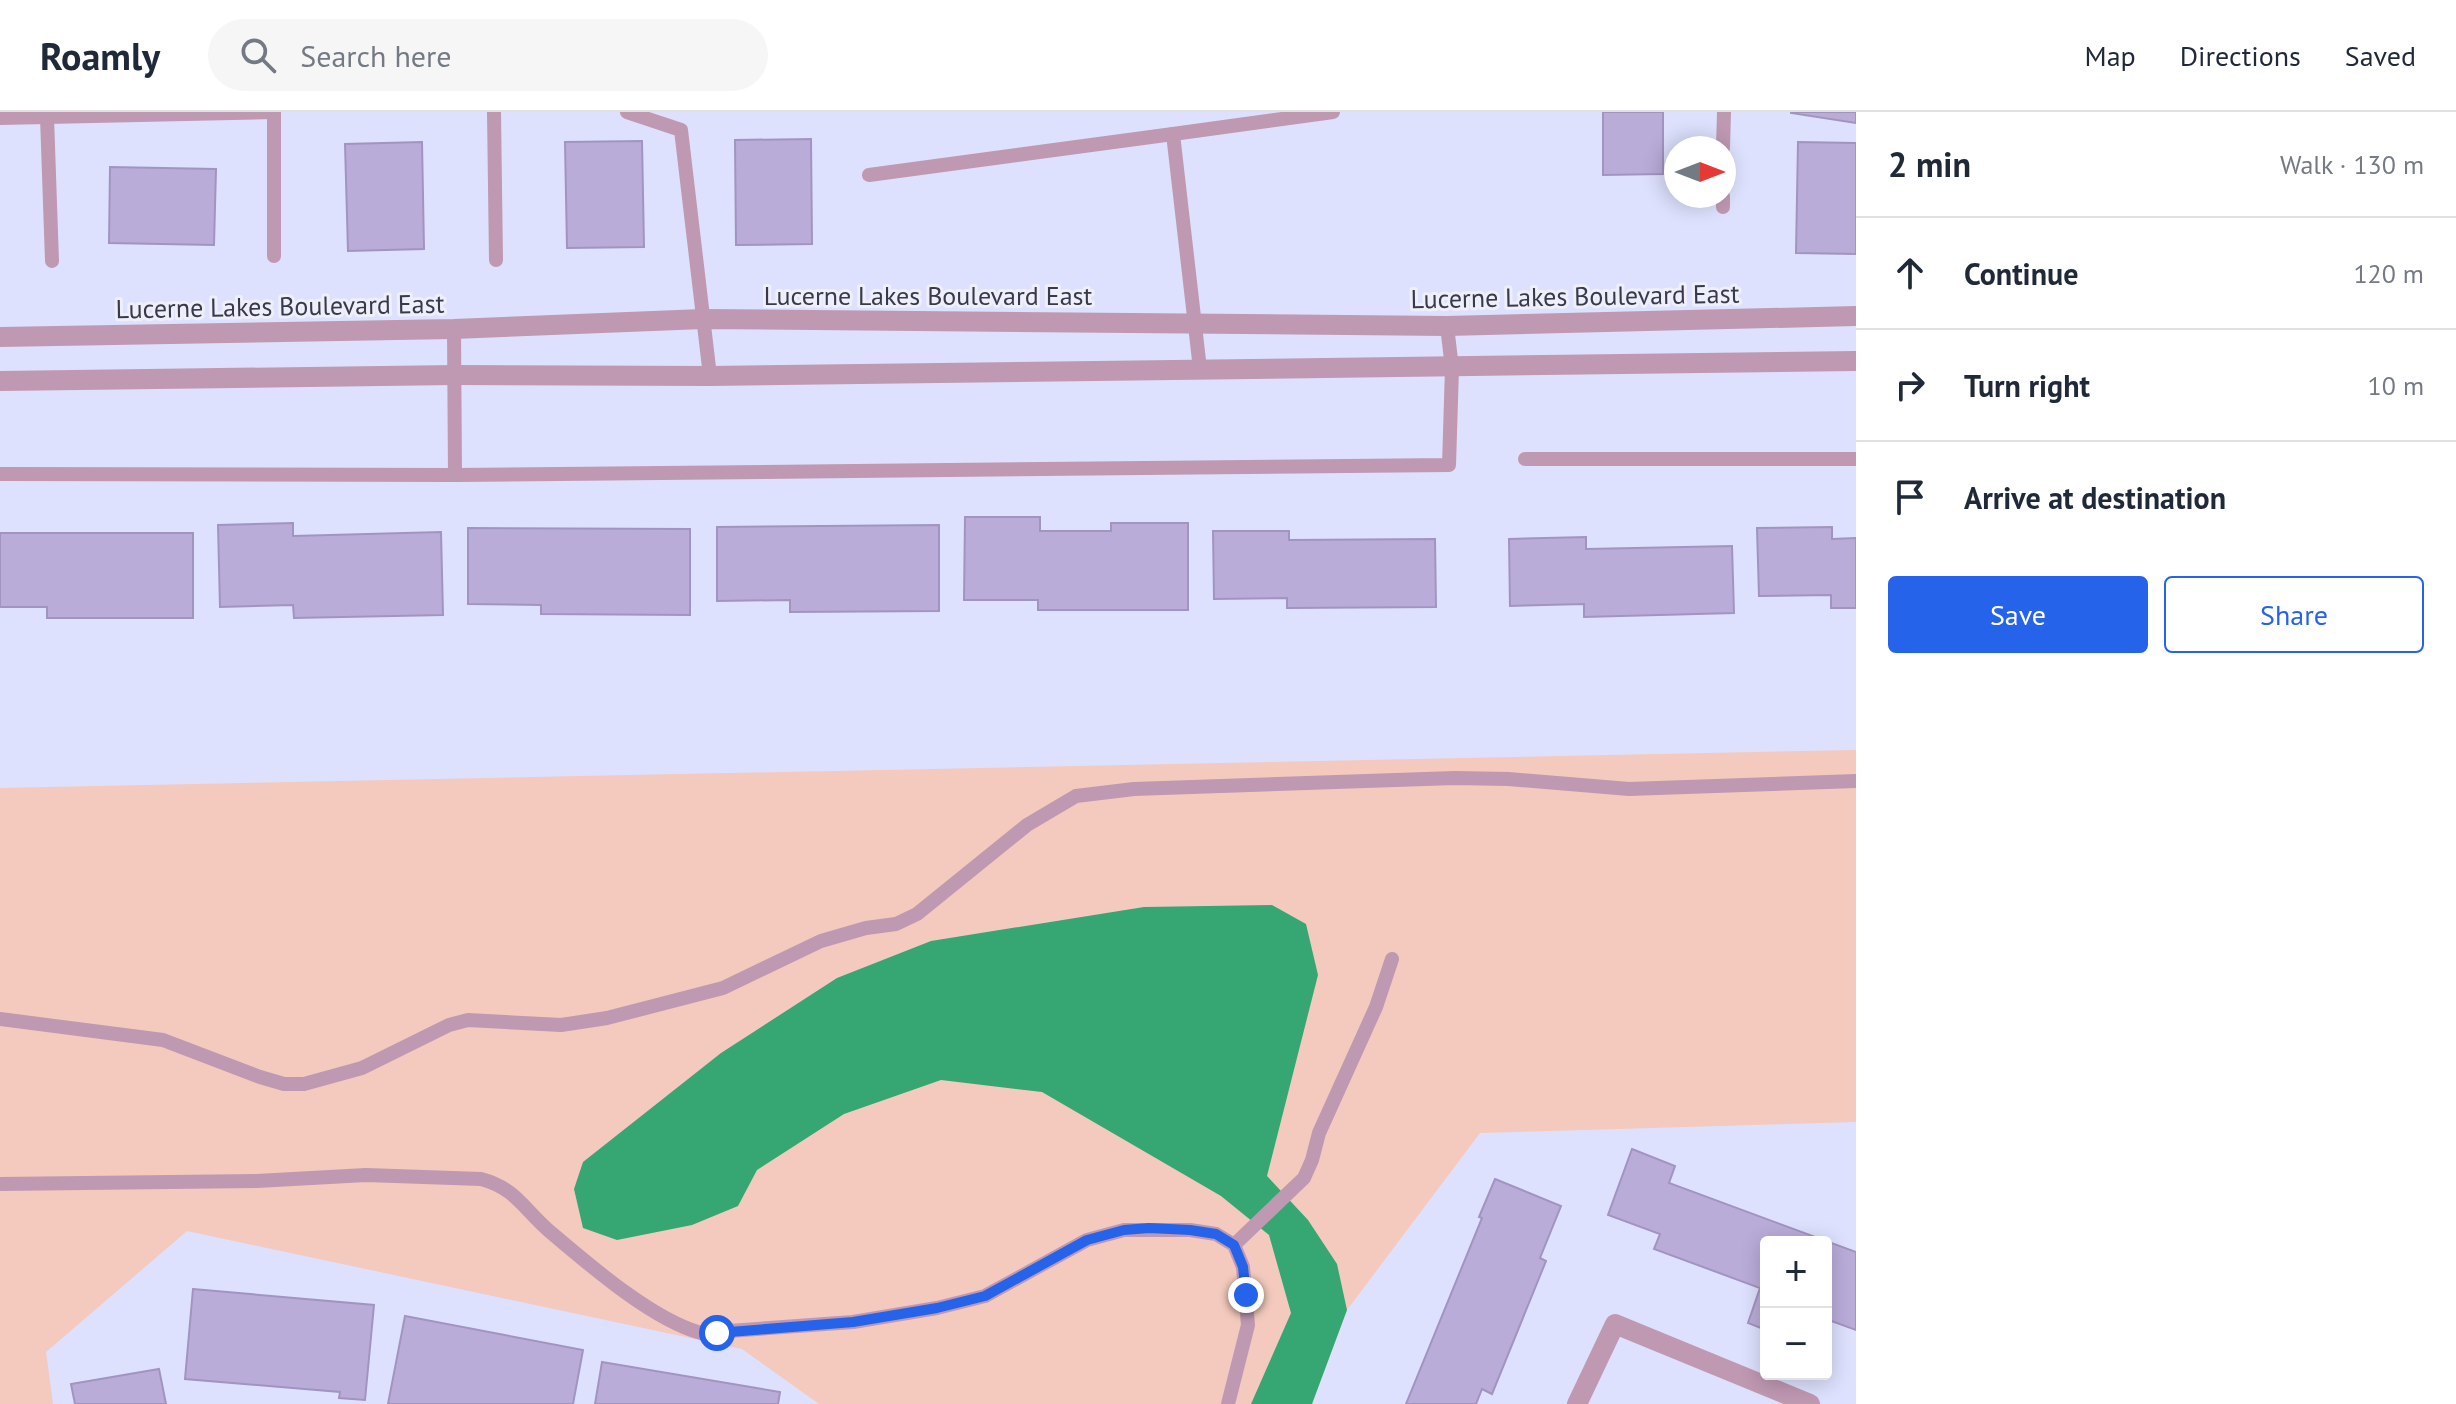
<!DOCTYPE html>
<html lang="en">
<head>
<meta charset="utf-8">
<style>
  :root { --surface:#fff; --page:#f6f6f7; --text:#1f2937; --muted:#747a83; --line:#e0e1e3; --accent:#2563eb }
  body { margin:0; font-family:"PT Sans",sans-serif; background:var(--page); color:var(--text) }
  .controls { position:absolute; right:24px; bottom:24px; display:grid; overflow:hidden; border-radius:8px; box-shadow:0 4px 20px #0003 }
  .controls button { width:72px; height:72px; display:grid; place-items:center; padding:0; border:0; border-bottom:2px solid var(--line); background:var(--surface); color:var(--text); font:40px sans-serif }
  .compass { position:absolute; left:1664px; top:24px; width:72px; height:72px; border-radius:50%; background:var(--surface); box-shadow:0 4px 20px #0003; rotate:90deg }
  .stop { position:absolute; width:24px; height:24px; margin:-18px; border:6px solid #2563eb; border-radius:50%; background:#fff }
  .stop.end { background:#2563eb; border-color:#fff; box-shadow:0 2px 8px #0008 }
  .list { margin:0; padding:0; list-style:none }
  h2 { display:flex; justify-content:space-between; align-items:center; height:104px; margin:0; padding:0 32px; font-size:34px }
  h2 small { font-size:26px; font-weight:400; color:var(--muted) }
  .list li { display:grid; grid-template-columns:52px 1fr auto; gap:24px; align-items:center; box-sizing:border-box; height:112px; padding:0 32px; border-top:2px solid var(--line) }
  .list b { display:block; font-size:30px; white-space:nowrap }
  .list em { font-size:26px; font-style:normal; color:var(--muted) }
  .actions { display:flex; gap:16px; padding:24px 32px }
  .actions a { flex:1; padding:18px 0; border:2px solid var(--accent); border-radius:8px; text-align:center; font-size:28px; color:var(--accent) }
  .actions .main { background:var(--accent); color:#fff }
  .icon { flex:none; width:44px; height:44px; fill:none; stroke:currentColor; stroke-width:2; stroke-linecap:round; stroke-linejoin:round }
  .map { position:relative; flex:none; width:1856px; height:1292px; overflow:hidden }
  header { display:flex; align-items:center; gap:48px; box-sizing:border-box; height:112px; padding:0 40px; background:var(--surface); border-bottom:2px solid var(--line) }
  header strong { font-size:38px }
  nav { display:flex; gap:44px; margin-inline-start:auto; font-size:28px }
  .search { width:560px; height:72px; background:var(--page); display:flex; align-items:center; gap:20px; box-sizing:border-box; padding:0 28px; border-radius:44px; color:var(--muted); font-size:30px }
  main { display:flex }
  aside { flex:1; background:var(--surface) }
  .map>svg:first-child { display:block }
  .green { fill:#f3cabd }
  .water { fill:#36a672 }
  .building { fill:#baacd9; stroke:#a294c0; stroke-width:2 }
  .lines { fill:none; stroke-linecap:round; stroke-linejoin:round }
  .lane { stroke:#bf98b2; stroke-width:14 }
  .street { stroke:#bf98b2; stroke-width:20 }
  .route { stroke:#2563eb; stroke-width:10 }
  .labels { text-anchor:middle; dominant-baseline:central; stroke-width:6; stroke-linejoin:round; paint-order:stroke }
  .street-label { font-size:26px; fill:#373a4c; stroke:#eeeff9 }
</style>
</head>
<body>
<header>
<strong>Roamly</strong>
<div class="search"><svg class="icon" aria-label="search" viewBox="0 0 24 24"><circle cx="10" cy="10" r="6"/><path d="M15 15l6 6"/></svg>Search here</div>
<nav><a>Map</a><a>Directions</a><a>Saved</a></nav>
</header>
<main>
<div class="map">
<svg width="1856" height="1292" viewBox="0 0 1856 1292">
  <rect width="100%" height="100%" fill="#dde1fd"/>
  <polygon class="green" points="1856,638 1856,1010 1480,1021 1347,1198 1312,1292 819,1292 742,1237 187,1119 46,1240 53,1292 0,1292 0,676"/>
  <polygon class="water" points="1272,793 1306,812 1318,863 1267,1064 1308,1108 1337,1152 1347,1198 1312,1292 1251,1292 1291,1201 1269,1123 1221,1084 1042,980 941,968 844,1002 757,1058 738,1094 692,1113 617,1128 583,1116 574,1077 583,1050 721,941 837,866 931,829 1144,795"/>
  <g class="building">
    <polygon points="1603,0 1663,0 1663,62 1603,63"/>
    <polygon points="1791,0 1856,0 1856,11 1791,1"/>
    <polygon points="811,27 812,132 736,133 735,28"/>
    <polygon points="642,29 644,135 567,136 565,30"/>
    <polygon points="422,30 424,137 348,139 345,32"/>
    <polygon points="1798,30 1856,31 1856,142 1796,141"/>
    <polygon points="110,55 216,57 214,133 109,131"/>
    <polygon points="965,405 1040,405 1040,419 1111,419 1111,411 1188,411 1188,498 1038,498 1038,488 964,488"/>
    <polygon points="293,411 293,424 441,420 443,503 294,506 293,493 220,495 218,413"/>
    <polygon points="939,413 939,499 790,500 790,488 717,489 717,415"/>
    <polygon points="1832,415 1832,427 1856,426 1856,496 1831,496 1831,483 1759,484 1757,416"/>
    <polygon points="468,416 690,417 690,503 541,502 541,493 468,492"/>
    <polygon points="1213,419 1289,419 1289,428 1435,427 1436,495 1287,496 1287,486 1214,487"/>
    <polygon points="0,421 193,421 193,506 47,506 47,495 0,495"/>
    <polygon points="1586,425 1586,437 1732,434 1734,501 1584,505 1584,492 1510,494 1509,427"/>
    <polygon points="1632,1037 1675,1054 1669,1071 1856,1140 1856,1218 1826,1207 1826,1130 1766,1130 1766,1218 1748,1211 1760,1176 1654,1137 1660,1122 1608,1103"/>
    <polygon points="1495,1067 1561,1094 1540,1146 1546,1149 1492,1282 1482,1277 1476,1292 1406,1292 1482,1106 1479,1105"/>
    <polygon points="193,1177 374,1193 365,1288 339,1286 340,1280 185,1267"/>
    <polygon points="405,1204 583,1238 573,1292 388,1292"/>
    <polygon points="602,1250 780,1280 778,1292 595,1292"/>
    <polygon points="159,1257 166,1292 75,1292 71,1272"/>
  </g>
  <g class="lines">
    <g class="lane">
      <polyline points="274,0 274,144"/>
      <polyline points="494,0 496,148"/>
      <polyline points="627,0 681,18 710,264"/>
      <polyline points="47,5 52,149"/>
      <polyline points="0,6 273,0"/>
      <polyline points="1723,36 1724,0"/>
      <polyline points="869,63 1173,22"/>
      <polyline points="1723,95 1723,84"/>
      <polyline points="454,217 455,363 1449,353 1452,256 1447,214"/>
      <polyline points="1200,257 1173,22 1333,0"/>
      <polyline points="1525,347 1856,347"/>
      <polyline points="0,362 455,363"/>
      <polyline points="0,907 163,928 260,965 284,972 304,972 362,956 449,913 468,908 561,913 607,906 723,876 821,829 866,816 896,812 917,802 1027,713 1076,684 1134,677 1455,666 1508,667 1629,677 1856,669"/>
      <path d="M 0,1072 L 257,1069 L 366,1063 L 481,1067 C 515,1076 523,1096 548,1118 C 587,1151 652,1208 701,1221 L 853,1210 L 937,1196 L 985,1184 L 1087,1128 L 1124,1118 L 1190,1118 L 1216,1122 L 1234,1133 L 1243,1155 L 1248,1213 L 1228,1292"/>
      <polyline points="1234,1133 1304,1066 1312,1048 1319,1021 1376,895 1392,847"/>
    </g>
    <g class="street">
      <polyline points="0,225 454,217 703,207 1447,214 1856,204"/>
      <polyline points="0,269 455,263 710,264 1856,249"/>
      <polyline points="1577,1292 1615,1212 1810,1292"/>
    </g>
  </g>
  <g class="lines">
    <polyline class="route" points="717,1221 853,1210 937,1196 985,1184 1087,1128 1124,1118 1149,1116 1190,1118 1216,1122 1234,1133 1243,1155 1246,1183"/>
  </g>
  <g class="labels">
    <g class="street-label">
      <text x="928" y="183">Lucerne Lakes Boulevard East</text>
      <text transform="translate(1575 184) rotate(-1)">Lucerne Lakes Boulevard East</text>
      <text transform="translate(280 194) rotate(-1)">Lucerne Lakes Boulevard East</text>
    </g>
  </g>
</svg>
<div class="controls">
<button>+</button>
<button>−</button>
</div>
<svg class="compass" viewBox="-18 -18 36 36"><path d="M0-13l5 13h-10z" fill="#e53935"/><path d="M0 13l5-13h-10z" fill="#747a83"/></svg>
<div class="stop" style="left:717px;top:1221px"></div>
<div class="stop end" style="left:1246px;top:1183px"></div>
</div>
<aside>
<h2>2 min<small>Walk · 130 m</small></h2>
<ul class="list">
<li><svg class="icon" aria-label="ahead" viewBox="0 0 24 24"><path d="M12 20V5M6 11l6-6 6 6"/></svg><div><b>Continue</b></div><em>120 m</em></li>
<li><svg class="icon" aria-label="right" viewBox="0 0 24 24"><path d="M7 20v-9h11M14 6l5 5-5 5"/></svg><div><b>Turn right</b></div><em>10 m</em></li>
<li><svg class="icon" aria-label="arrive" viewBox="0 0 24 24"><path d="M6 21V4h12l-3 4 3 4H6"/></svg><div><b>Arrive at destination</b></div></li>
</ul>
<div class="actions"><a class="main">Save</a><a>Share</a></div>
</aside>
</main>
</body>
</html>
